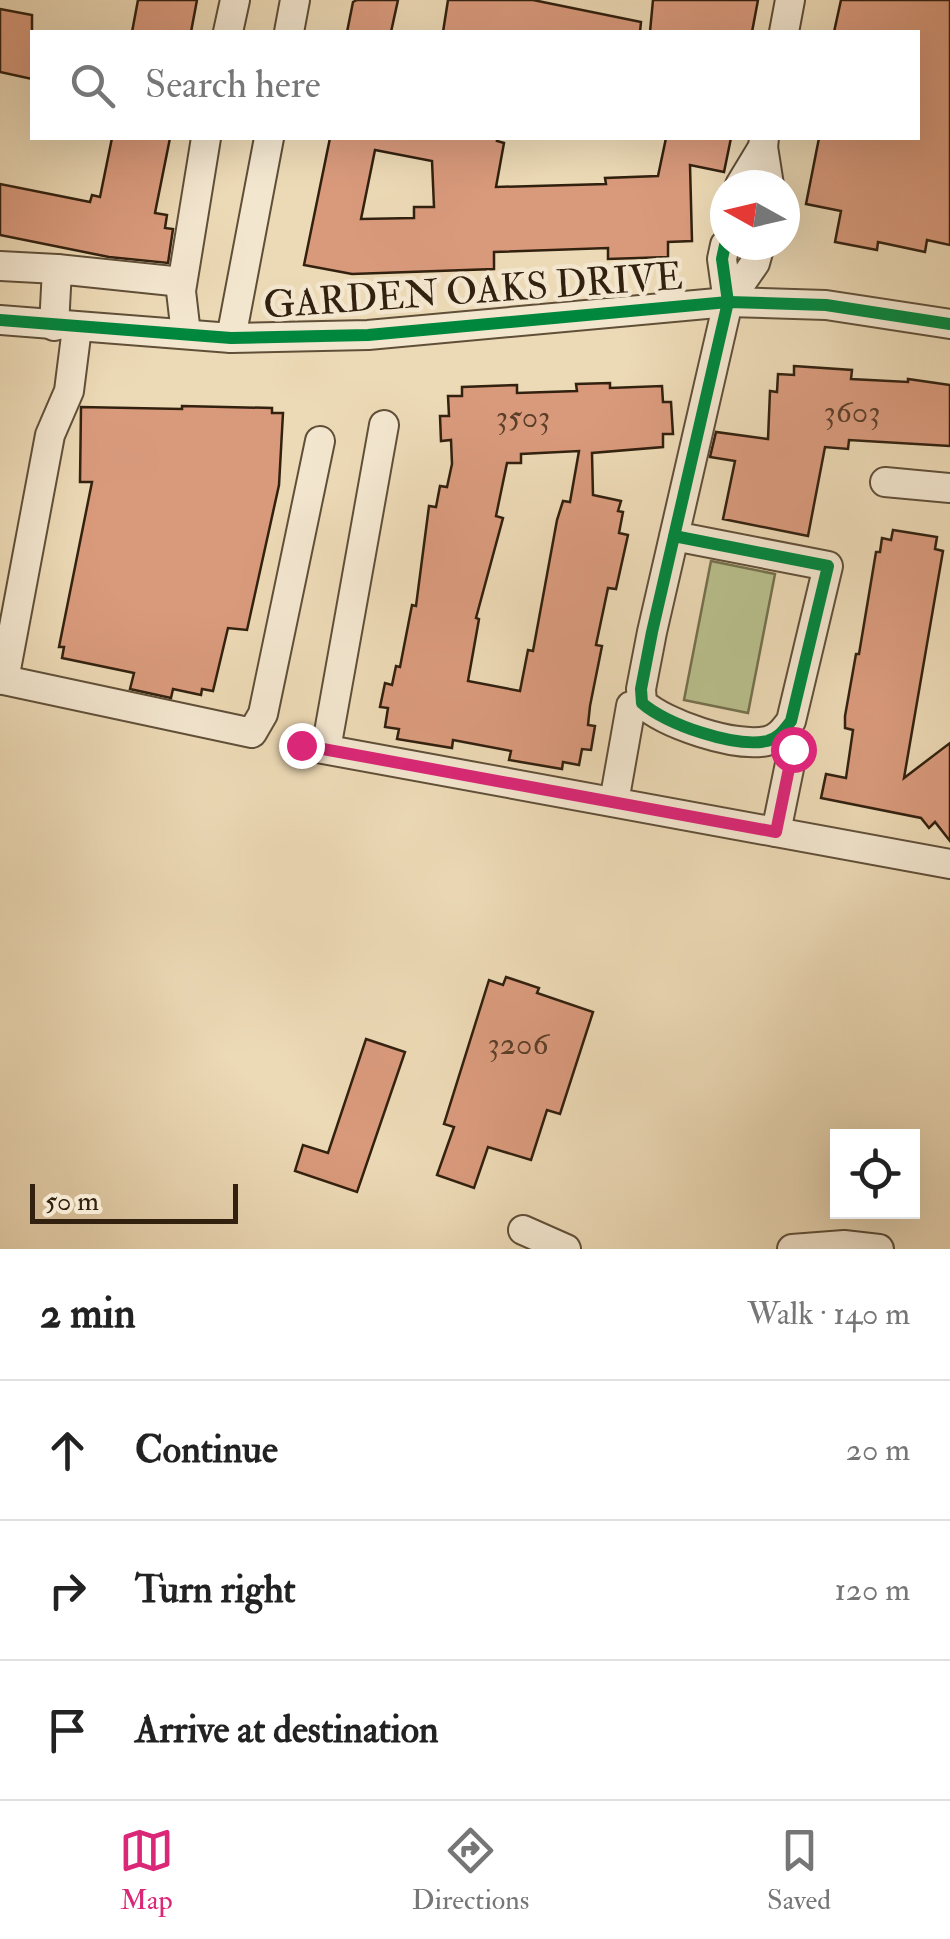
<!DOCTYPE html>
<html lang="en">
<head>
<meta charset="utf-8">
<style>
  :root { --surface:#fff; --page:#f6f6f6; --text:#222; --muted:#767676; --line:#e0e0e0; --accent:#db2777 }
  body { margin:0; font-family:"IM FELL Double Pica",serif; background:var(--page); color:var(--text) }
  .controls { position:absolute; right:30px; bottom:30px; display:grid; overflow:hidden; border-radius:0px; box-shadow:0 10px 40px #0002 }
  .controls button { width:90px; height:90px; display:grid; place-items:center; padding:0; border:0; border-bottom:2px solid var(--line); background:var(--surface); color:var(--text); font:50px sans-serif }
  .compass { position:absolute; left:710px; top:170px; width:90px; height:90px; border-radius:50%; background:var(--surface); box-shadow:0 10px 40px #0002; rotate:278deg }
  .scale { position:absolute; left:30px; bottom:25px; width:208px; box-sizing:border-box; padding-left:10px; border:5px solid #32210f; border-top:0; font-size:28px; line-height:35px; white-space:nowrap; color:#32210f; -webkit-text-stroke:8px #f3e6cf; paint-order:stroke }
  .stop { position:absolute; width:30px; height:30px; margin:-22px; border:8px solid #db2777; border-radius:50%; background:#fff }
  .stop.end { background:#db2777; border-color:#fff; box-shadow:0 2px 10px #0008 }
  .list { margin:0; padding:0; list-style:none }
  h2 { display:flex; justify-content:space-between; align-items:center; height:130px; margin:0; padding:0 40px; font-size:42px }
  h2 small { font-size:32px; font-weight:400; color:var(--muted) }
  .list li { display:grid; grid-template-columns:65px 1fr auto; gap:30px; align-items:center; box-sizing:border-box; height:140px; padding:0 40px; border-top:2px solid var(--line) }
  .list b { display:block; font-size:38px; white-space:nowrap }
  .list em { font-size:32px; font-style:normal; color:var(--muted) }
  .icon { flex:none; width:55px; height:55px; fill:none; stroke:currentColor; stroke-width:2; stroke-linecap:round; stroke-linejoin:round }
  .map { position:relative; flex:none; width:950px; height:1249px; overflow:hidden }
  .search { position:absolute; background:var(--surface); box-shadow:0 10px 40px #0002; left:30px; right:30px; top:30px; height:110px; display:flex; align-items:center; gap:25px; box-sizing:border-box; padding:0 35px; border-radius:0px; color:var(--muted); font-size:38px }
  .sheet { height:550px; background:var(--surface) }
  nav { display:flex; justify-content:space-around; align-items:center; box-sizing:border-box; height:140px; border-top:2px solid var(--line); background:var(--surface); font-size:28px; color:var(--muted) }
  nav a { display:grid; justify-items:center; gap:5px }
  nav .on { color:var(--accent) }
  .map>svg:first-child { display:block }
  .green { fill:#b8bf8d; stroke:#75704e; stroke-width:2.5 }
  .building { fill:#d99a7c; stroke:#32210f; stroke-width:2.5; fill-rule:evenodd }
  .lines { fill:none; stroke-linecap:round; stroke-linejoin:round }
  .minor-casing { stroke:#604f38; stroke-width:32 }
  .minor { stroke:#f3e6cf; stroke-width:28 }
  .cycleway-casing { stroke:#f3e6cf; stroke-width:19 }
  .cycleway { stroke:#00873e; stroke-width:12 }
  .route { stroke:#db2777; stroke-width:12 }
  .labels { text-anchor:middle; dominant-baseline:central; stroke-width:9; stroke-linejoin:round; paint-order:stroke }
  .number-label { font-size:32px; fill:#5c3f2a }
  .street-label { font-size:38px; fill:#32210f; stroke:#f3e6cf }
</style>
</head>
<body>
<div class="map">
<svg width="950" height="1249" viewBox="0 0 950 1249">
  <rect width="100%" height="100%" fill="#ecd9b5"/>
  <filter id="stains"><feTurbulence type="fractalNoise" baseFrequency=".002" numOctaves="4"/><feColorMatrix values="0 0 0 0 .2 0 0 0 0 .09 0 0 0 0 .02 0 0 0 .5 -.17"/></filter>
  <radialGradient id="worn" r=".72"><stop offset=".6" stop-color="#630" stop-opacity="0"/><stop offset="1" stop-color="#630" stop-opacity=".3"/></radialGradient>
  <polygon class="green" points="711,561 775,574 748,713 684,700"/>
  <g class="building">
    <polygon points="138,0 197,0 191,32 132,32"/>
    <polygon points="357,0 398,0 391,32 347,32 353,2"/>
    <polygon points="448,0 533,0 641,22 640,32 443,32"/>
    <polygon points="653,0 758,0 752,32 650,32"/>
    <polygon points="841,0 950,0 950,245 927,240 925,252 878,242 877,250 835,242 841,211 806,204 819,138 918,138 918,32 834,32"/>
    <polygon points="0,9 32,15 32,79 0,72"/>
    <polygon points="112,138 170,138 155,213 167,215 165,228 173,229 168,263 109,257 0,235 0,184 90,202 92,195 100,197"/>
    <path d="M 330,138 L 498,138 L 497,141 L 504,143 L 496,187 L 606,184 L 605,178 L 658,176 L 666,138 L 731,138 L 724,172 L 690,165 L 692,241 L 668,242 L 668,257 L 608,259 L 608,248 L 494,252 L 494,269 L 352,274 L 304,265 ZM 375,150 L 432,161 L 434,207 L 414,207 L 414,218 L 361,219 Z"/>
    <polygon points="794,366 852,370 851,379 908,382 908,379 950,385 950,446 849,440 848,449 825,447 808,536 723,519 735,461 710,457 716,432 768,439 770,391 777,392 778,374 794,375"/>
    <path d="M 610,383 L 610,388 L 662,386 L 663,402 L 671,402 L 673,434 L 663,434 L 663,447 L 592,453 L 593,495 L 621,501 L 618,511 L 623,512 L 619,533 L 628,535 L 616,589 L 608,588 L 596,645 L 602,646 L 590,706 L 588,725 L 595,726 L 591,750 L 582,749 L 579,765 L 563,762 L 562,769 L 509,760 L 511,751 L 453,740 L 452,748 L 397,739 L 399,729 L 385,727 L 388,708 L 380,707 L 385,683 L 392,685 L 396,666 L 400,667 L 412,605 L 416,606 L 429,506 L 436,507 L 440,486 L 447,487 L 452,464 L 451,440 L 441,441 L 440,416 L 449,416 L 448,396 L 462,396 L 462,387 L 517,385 L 517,393 L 577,391 L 576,384 ZM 579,451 L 570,502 L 563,501 L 557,520 L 533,651 L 528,650 L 520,691 L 468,681 L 479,619 L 476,618 L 503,518 L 496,516 L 507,463 L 521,463 L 521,454 Z"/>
    <polygon points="182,406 272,408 272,413 283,413 279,485 247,630 228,628 213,691 202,689 201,695 173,689 171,698 130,689 134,673 62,658 64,647 59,647 92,482 80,482 81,407 182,409"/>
    <polygon points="893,530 937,537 935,549 943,551 904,778 950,743 950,841 935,822 929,828 921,818 821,798 826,774 846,778 853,730 845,728 845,716 856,654 859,654 876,552 880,552 882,538 891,540"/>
    <polygon points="506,977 539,988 537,993 593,1012 560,1114 547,1110 531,1160 488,1147 474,1188 437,1175 454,1127 444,1124 489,980 503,985"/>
    <polygon points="366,1039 405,1052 357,1192 295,1171 303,1145 328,1153"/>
  </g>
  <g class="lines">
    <defs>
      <g id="minor">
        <polyline points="228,32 235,0"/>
        <polyline points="289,32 295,0"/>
        <polyline points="784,32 790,0"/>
        <polyline points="763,147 769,185"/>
        <polyline points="740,185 763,147 764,138"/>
        <polyline points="0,266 57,269"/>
        <polyline points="728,302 755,263 760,245"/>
        <polyline points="0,320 231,338 368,335 728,302 826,305 950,324"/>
        <polyline points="54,326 57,269 182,282"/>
        <polyline points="186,334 181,291 206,138"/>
        <polyline points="231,338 269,138"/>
        <polyline points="885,482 950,488"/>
        <path d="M 674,536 L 828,566 L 791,721 C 784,730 779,738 767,741 C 735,748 665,724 642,703 L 641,689 L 652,632 L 728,302 L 722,259 L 725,245"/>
        <polyline points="0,679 4,680 50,435 69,391 77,328"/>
        <polyline points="4,680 252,733 263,714 320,441"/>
        <polyline points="301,745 950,864"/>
        <polyline points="326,749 384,425"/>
        <polyline points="614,802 631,706 642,703"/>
        <polyline points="776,832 793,749 781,734"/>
        <polyline points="523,1230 566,1249"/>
        <polyline points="792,1249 844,1245 879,1249"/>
      </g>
    </defs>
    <use href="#minor" class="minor-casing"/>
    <use href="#minor" class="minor"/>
    <defs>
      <g id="cycleway">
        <polyline points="0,320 231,338 368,335 728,302 826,305 950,324"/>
        <path d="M 674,536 L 828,566 L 791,721 C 784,730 779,738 767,741 C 735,748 665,724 642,703 L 641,689 L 652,632 L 728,302 L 722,259 L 725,245"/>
      </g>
    </defs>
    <use href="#cycleway" class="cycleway-casing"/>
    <use href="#cycleway" class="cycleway"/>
  </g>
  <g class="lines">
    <polyline class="route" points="301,745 776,832 793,749"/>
  </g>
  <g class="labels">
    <g class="number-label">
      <text x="852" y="412">3603</text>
      <text x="523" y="417">3503</text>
      <text x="518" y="1044">3206</text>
    </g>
    <g class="street-label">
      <text transform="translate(473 291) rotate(-4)">GARDEN OAKS DRIVE</text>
    </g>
  </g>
  <rect width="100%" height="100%" filter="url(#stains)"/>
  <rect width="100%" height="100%" fill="url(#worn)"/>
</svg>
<div class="controls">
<button><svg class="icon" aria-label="locate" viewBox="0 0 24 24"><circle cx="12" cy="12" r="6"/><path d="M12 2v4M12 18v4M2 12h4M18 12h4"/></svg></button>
</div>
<svg class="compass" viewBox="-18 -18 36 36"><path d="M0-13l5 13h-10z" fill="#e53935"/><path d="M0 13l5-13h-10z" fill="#767676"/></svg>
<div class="scale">50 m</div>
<div class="stop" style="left:793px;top:749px"></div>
<div class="stop end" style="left:301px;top:745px"></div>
<div class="search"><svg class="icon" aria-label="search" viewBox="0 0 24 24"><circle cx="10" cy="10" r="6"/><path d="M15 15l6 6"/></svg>Search here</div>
</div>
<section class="sheet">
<h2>2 min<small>Walk · 140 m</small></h2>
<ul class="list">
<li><svg class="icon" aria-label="ahead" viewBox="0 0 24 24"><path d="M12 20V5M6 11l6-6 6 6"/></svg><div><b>Continue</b></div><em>20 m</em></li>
<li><svg class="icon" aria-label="right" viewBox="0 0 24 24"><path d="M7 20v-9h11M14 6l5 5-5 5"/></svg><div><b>Turn right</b></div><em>120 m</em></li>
<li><svg class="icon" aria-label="arrive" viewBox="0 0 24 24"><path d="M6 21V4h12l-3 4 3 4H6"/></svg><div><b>Arrive at destination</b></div></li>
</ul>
</section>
<nav>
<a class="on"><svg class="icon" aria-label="map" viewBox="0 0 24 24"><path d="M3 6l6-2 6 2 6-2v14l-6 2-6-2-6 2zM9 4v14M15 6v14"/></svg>Map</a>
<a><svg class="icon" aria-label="directions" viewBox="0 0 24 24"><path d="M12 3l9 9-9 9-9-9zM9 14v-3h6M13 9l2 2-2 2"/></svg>Directions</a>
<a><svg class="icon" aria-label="saved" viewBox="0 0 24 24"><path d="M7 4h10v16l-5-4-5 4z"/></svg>Saved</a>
</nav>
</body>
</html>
